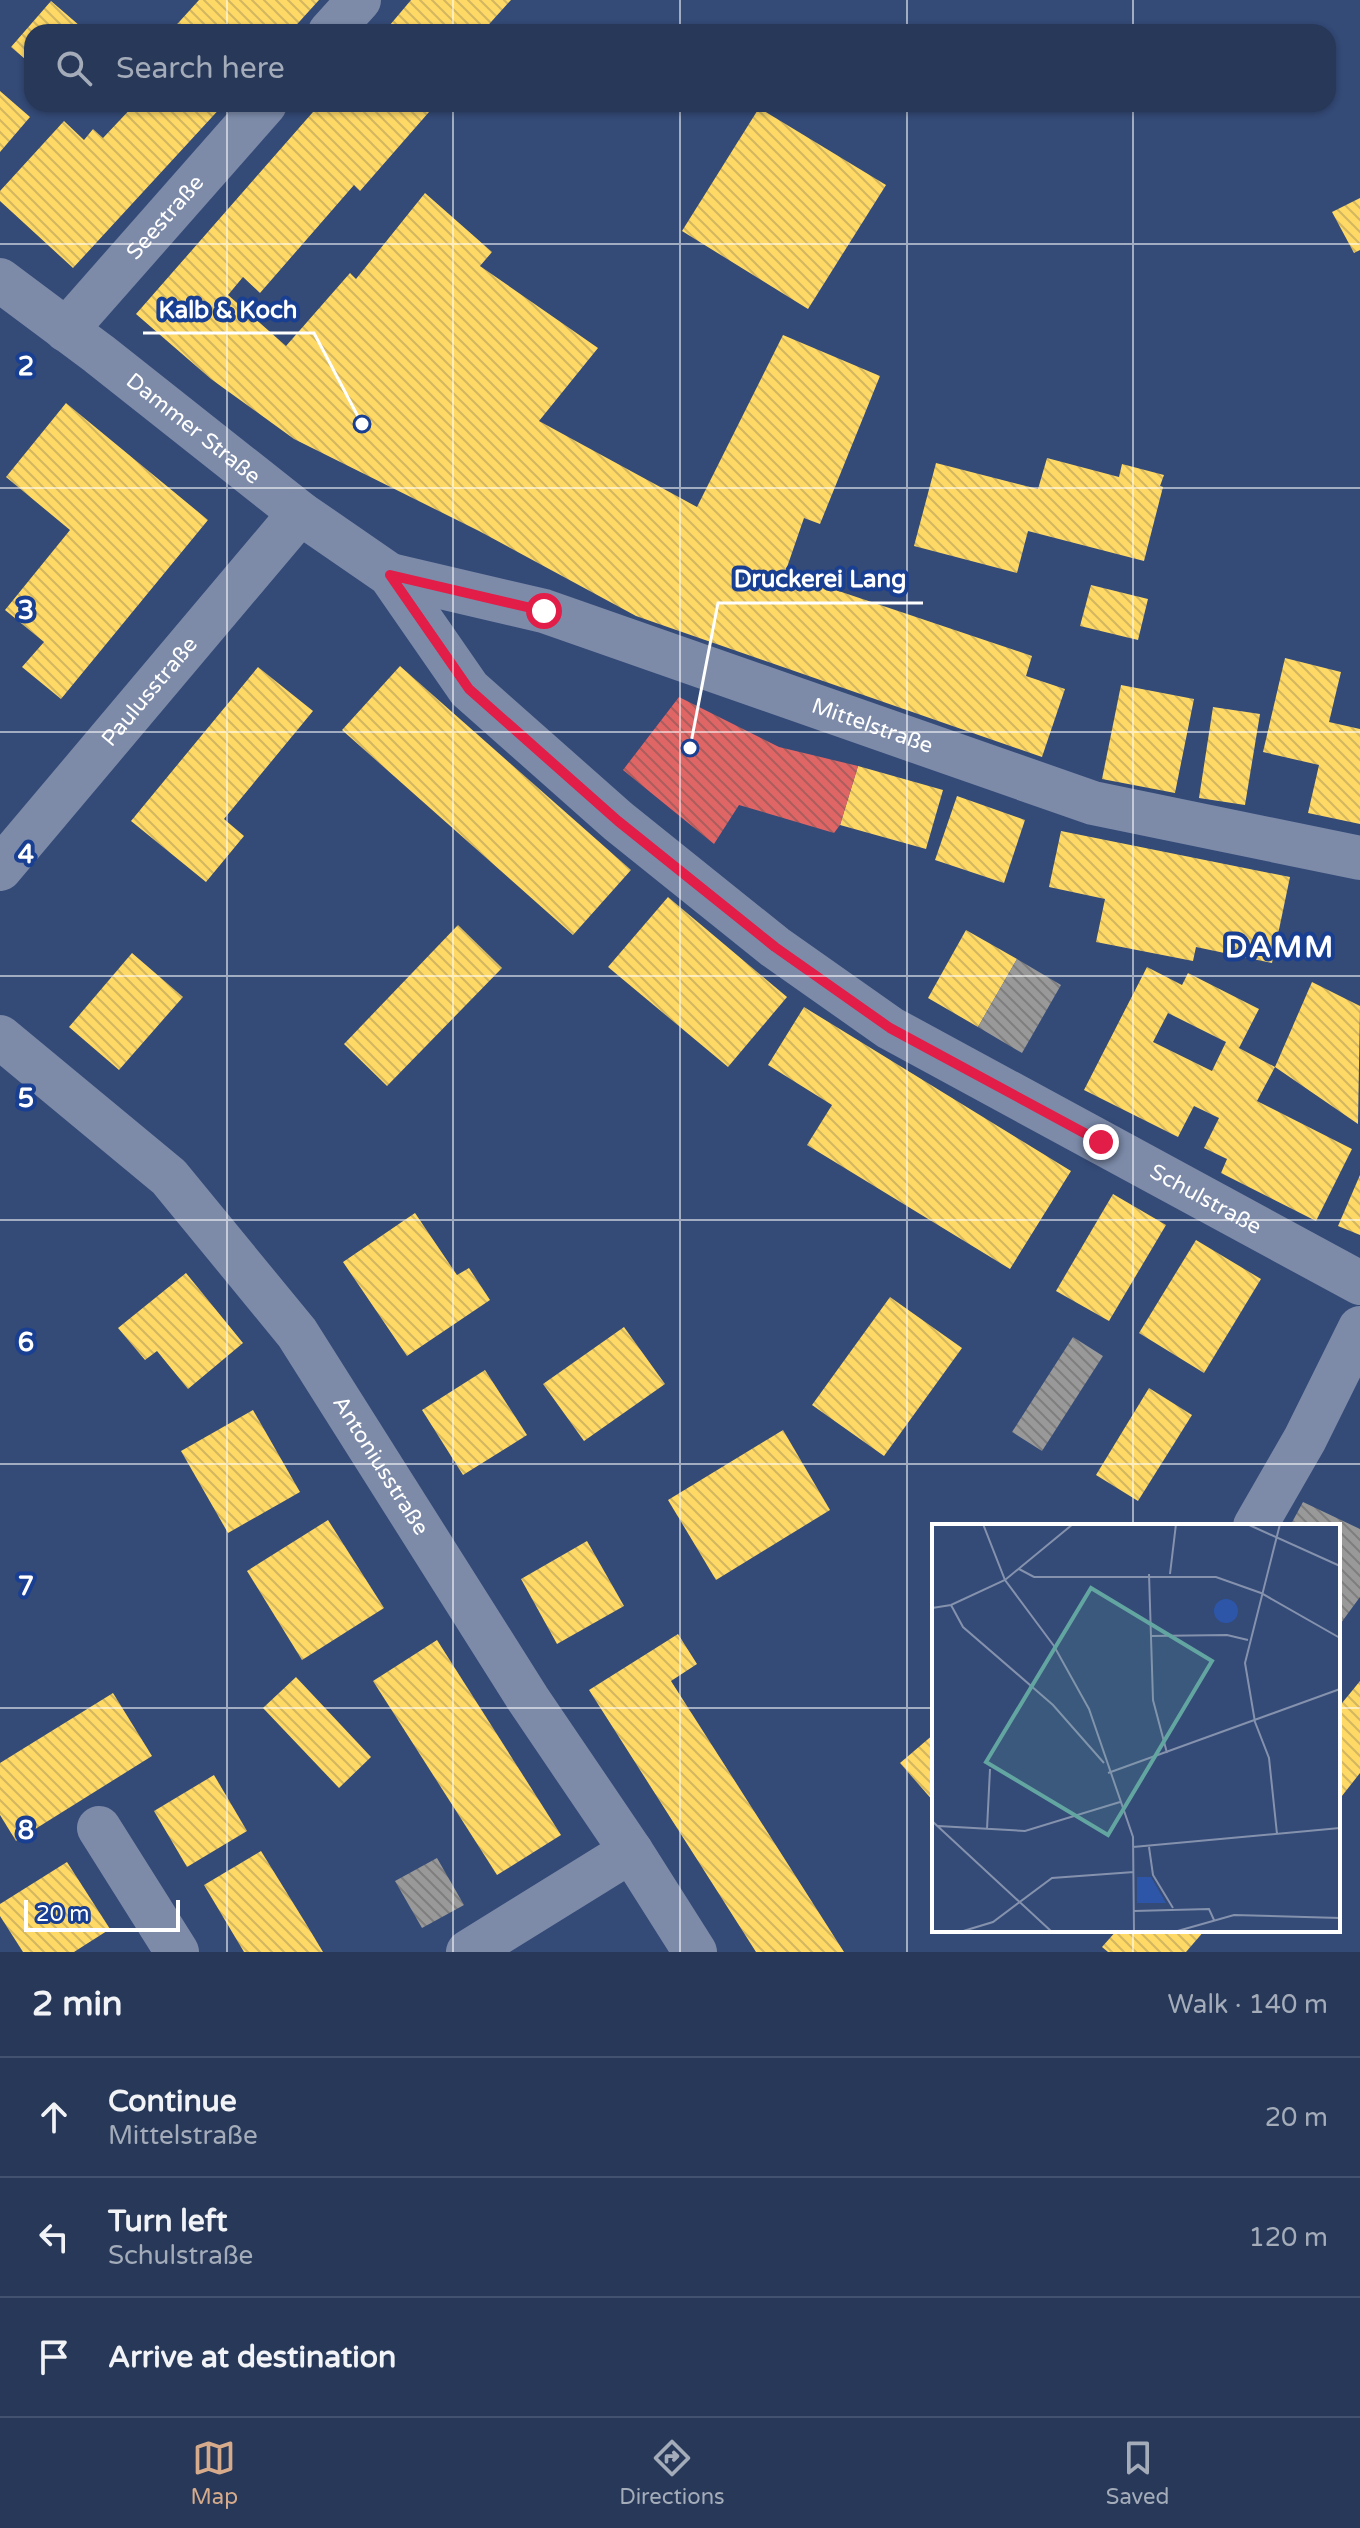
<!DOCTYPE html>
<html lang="en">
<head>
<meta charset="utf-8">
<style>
  :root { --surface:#273859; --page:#2f3f5f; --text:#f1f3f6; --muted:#a4acba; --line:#43526f; --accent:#d6ab8b }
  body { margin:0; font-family:"Varela Round",sans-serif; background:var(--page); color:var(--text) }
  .scale { position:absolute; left:24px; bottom:20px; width:156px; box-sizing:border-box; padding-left:8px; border:4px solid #fff; border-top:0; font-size:22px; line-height:28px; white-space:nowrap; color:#fff; -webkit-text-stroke:6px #193f92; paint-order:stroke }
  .stop { position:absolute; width:24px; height:24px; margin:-18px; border:6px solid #e11d48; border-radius:50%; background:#fff }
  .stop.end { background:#e11d48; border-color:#fff; box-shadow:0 2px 8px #0008 }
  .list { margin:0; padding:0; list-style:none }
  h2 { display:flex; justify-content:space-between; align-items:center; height:104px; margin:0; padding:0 32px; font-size:34px }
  h2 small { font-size:26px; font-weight:400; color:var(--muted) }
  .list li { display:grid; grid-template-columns:52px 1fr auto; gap:24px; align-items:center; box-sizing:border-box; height:120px; padding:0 32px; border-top:2px solid var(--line) }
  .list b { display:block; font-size:30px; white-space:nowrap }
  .list p { margin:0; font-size:26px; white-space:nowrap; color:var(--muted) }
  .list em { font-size:26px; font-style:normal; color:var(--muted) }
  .icon { flex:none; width:44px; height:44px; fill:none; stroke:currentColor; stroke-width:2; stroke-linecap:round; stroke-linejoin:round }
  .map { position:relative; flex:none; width:1360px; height:1952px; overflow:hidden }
  .search { position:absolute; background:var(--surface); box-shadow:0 2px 6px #0004; left:24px; right:24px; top:24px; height:88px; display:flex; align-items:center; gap:20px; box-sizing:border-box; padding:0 28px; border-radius:24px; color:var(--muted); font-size:30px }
  .sheet { height:464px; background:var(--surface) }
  nav { display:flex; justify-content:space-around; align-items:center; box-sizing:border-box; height:112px; border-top:2px solid var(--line); background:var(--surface); font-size:22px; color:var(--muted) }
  nav a { display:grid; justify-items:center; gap:4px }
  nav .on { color:var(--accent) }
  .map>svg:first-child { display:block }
  .homes { fill:url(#homes-back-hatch); fill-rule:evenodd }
  .shops { fill:url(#shops-back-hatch) }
  .industry { fill:url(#industry-back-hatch) }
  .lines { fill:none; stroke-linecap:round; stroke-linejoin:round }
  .minor { stroke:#7d8ba9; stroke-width:44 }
  .route { stroke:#e11d48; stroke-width:10 }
  .grid { fill:none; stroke:#fff; stroke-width:2; stroke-opacity:0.55 }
  .labels { text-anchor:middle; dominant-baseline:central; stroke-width:8; stroke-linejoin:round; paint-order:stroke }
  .street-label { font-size:22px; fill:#fff; stroke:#193f92 }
  .district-label { font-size:30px; font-weight:bold; letter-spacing:2px; fill:#fff; stroke:#193f92 }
  .inset-road { fill:none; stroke:#8592ad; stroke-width:2 }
  .view { fill:#63a6a1; fill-opacity:0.15; stroke:#63a6a1; stroke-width:4 }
  .inset-edge { fill:none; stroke:#fff; stroke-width:4 }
  .grid-label { font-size:26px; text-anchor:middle; font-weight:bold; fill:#fff; stroke:#193f92; stroke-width:8; stroke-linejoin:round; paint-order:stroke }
  .leader { fill:none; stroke:#fff; stroke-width:3 }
  .callout-dot { fill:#fff; stroke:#193f92; stroke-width:3 }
  .callout-label { font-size:24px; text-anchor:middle; font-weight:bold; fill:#fff; stroke:#193f92; stroke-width:8; stroke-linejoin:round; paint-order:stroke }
</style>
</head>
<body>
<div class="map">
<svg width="1360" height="1952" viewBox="0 0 1360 1952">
  <defs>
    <pattern id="homes-back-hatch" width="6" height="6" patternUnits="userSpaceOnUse" patternTransform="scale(2)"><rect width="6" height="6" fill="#ffd966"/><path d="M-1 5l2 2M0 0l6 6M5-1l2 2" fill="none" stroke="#d2b660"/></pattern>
    <pattern id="shops-back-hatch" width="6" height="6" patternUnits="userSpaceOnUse" patternTransform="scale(2)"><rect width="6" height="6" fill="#e06666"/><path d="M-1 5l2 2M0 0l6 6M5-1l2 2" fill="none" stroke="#ac5d5d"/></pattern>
    <pattern id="industry-back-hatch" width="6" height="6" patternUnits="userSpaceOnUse" patternTransform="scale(2)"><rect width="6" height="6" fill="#999"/><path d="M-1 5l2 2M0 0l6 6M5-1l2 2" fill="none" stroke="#7e7e7e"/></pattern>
  </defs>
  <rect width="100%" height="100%" fill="#344a77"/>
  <g class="homes">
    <polygon points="199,0 319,0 290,32 170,32"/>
    <polygon points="411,0 511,0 482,32 384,32"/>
    <polygon points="51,1 87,32 32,32 32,65 11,47"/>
    <polygon points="0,91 30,117 0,152"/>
    <polygon points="135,104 224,104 73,268 0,201 0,191 64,121 84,140 93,129 103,138"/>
    <polygon points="320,104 436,104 360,191 354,185 260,293 243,277 228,295 286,346 350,273 356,279 425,193 492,252 480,266 598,348 539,421 697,507 783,335 880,376 820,524 804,518 785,573 1032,656 1026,676 1065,689 1042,757 636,616 479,531 294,439 211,379 136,314"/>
    <polygon points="759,108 886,185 808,309 682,231"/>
    <polygon points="1360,198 1360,250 1354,253 1332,212"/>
    <polygon points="66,403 208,520 61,699 22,667 44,642 5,610 70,530 6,477"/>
    <polygon points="1047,458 1119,477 1122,464 1164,475 1160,486 1163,487 1144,561 1028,531 1017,573 914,546 936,463 1038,489"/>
    <polygon points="1091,585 1148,599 1138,640 1080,626"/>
    <polygon points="1285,658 1341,672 1329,722 1360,729 1360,824 1308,813 1319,765 1263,752"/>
    <polygon points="400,666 631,870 573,935 342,730"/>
    <polygon points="258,667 313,711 224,819 244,836 206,882 131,821"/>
    <polygon points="1121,685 1194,699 1175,793 1102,779"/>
    <polygon points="1213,707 1260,714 1245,805 1199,798"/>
    <polygon points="858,766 943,790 926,849 840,825"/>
    <polygon points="957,796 1025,820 1004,883 935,860"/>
    <polygon points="1061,831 1290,877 1272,963 1196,947 1193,961 1096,942 1105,899 1049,887"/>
    <polygon points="668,897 787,997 728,1067 608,967"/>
    <polygon points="458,925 502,968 387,1086 344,1044"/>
    <polygon points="966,930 1017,959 978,1027 928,998"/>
    <polygon points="132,953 183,997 119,1070 69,1027"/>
    <path d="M 1147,967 L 1182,985 L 1188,973 L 1259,1009 L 1239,1048 L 1275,1067 L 1257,1101 L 1352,1149 L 1316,1221 L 1221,1173 L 1227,1159 L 1204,1148 L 1219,1118 L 1194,1106 L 1178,1137 L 1084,1090 ZM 1168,1013 L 1226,1042 L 1212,1071 L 1153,1042 Z"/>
    <polygon points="1312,982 1360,1006 1358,1124 1275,1067"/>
    <polygon points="804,1007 1071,1171 1010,1269 807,1145 832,1105 768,1065"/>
    <polygon points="1360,1175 1360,1235 1338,1226"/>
    <polygon points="1113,1194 1166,1225 1109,1321 1056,1291"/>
    <polygon points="415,1213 457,1275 469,1268 490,1300 407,1356 343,1262"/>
    <polygon points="1196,1240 1261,1279 1204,1373 1139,1333"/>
    <polygon points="186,1273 243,1343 188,1389 157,1351 145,1360 118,1328"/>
    <polygon points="890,1297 962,1348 884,1456 812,1405"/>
    <polygon points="624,1327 665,1384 584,1441 543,1384"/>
    <polygon points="485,1370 527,1435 463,1475 422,1410"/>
    <polygon points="1149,1388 1192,1415 1138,1501 1096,1475"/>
    <polygon points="253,1410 300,1492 228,1533 181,1451"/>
    <polygon points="783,1430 830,1510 716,1580 668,1500"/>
    <polygon points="328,1520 384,1608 302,1660 247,1571"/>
    <polygon points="587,1541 624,1606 557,1644 521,1579"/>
    <polygon points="678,1634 697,1664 671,1681 844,1952 756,1952 589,1690"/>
    <polygon points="437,1640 561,1835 497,1875 373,1681"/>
    <polygon points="296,1677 371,1757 339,1788 263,1708"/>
    <polygon points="1360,1681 1360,1773 1338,1801 1338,1708"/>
    <polygon points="113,1693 152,1756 16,1841 0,1815 0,1763"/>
    <polygon points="934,1734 934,1802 900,1763"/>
    <polygon points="214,1775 247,1831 187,1867 154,1811"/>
    <polygon points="261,1851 308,1927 323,1952 244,1952 204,1885"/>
    <polygon points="67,1862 110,1929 74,1952 23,1952 0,1916 0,1904"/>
    <polygon points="1117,1930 1205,1930 1186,1952 1108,1952 1102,1947"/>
  </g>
  <polygon class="shops" points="679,697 779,747 858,766 840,825 834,833 739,805 714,844 623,770"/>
  <g class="industry">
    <polygon points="1017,959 1061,985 1022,1053 978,1027"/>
    <polygon points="1073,1337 1103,1356 1042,1451 1012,1432"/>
    <polygon points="1303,1502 1360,1529 1360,1597 1338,1627 1338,1526 1290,1526"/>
    <polygon points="437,1858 464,1905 422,1928 395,1881"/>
  </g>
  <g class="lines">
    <g class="minor">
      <polyline points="330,32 359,0"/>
      <path id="s1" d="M 0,280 L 99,354 L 300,513 L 390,575 L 469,689 L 618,821 L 775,947 L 890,1028 L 1360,1283"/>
      <path id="s2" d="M 66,330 L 265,104"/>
      <path id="s3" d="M 390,575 L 544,611 L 1093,803 L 1360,858"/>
      <path id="s4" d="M 0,869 L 300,513"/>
      <path id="s5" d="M 0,1037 L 169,1177 L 297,1333 L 528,1699 L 631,1851 L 695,1952"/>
      <polyline points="1255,1526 1305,1439 1360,1328"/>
      <polyline points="99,1828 177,1952"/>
      <polyline points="468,1952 631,1851"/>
    </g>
  </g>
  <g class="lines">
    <polyline class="route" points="544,611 390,575 469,689 618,821 775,947 890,1028 1101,1142"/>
  </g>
  <path class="grid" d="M 227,0 L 227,32M 453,0 L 453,32M 680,0 L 680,32M 907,0 L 907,32M 1133,0 L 1133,32M 227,104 L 227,1952M 453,104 L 453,1952M 680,104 L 680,1952M 907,104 L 907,1952M 1133,104 L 1133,1526M 0,244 L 1360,244M 0,488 L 1360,488M 0,732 L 1360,732M 0,976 L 1360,976M 0,1220 L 1360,1220M 0,1464 L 1360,1464M 0,1708 L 934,1708M 1338,1708 L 1360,1708M 1133,1930 L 1133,1952"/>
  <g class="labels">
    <g class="street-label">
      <text stroke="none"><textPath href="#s2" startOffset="150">Seestraße</textPath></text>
      <text stroke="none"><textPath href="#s1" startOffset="244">Dammer Straße</textPath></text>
      <text stroke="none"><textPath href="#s4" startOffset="232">Paulusstraße</textPath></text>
      <text stroke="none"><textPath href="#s3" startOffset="506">Mittelstraße</textPath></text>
      <text stroke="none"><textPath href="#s1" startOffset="1528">Schulstraße</textPath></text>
      <text stroke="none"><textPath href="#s5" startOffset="578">Antoniusstraße</textPath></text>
    </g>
    <g class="district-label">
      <text x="1280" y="947">DAMM</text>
    </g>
  </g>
  <g transform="translate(932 1524)">
    <rect width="408" height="408" fill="#344a77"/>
    <path d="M282 87a12 12 0 1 1 24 0a12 12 0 1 1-24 0ZM 205,353 L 219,353 L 234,379 L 205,379 Z" fill="#2d56a9"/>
    <path class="inset-road" d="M 51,0 L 73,56 L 122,122 L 157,185 L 201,313 L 202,408M 315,0 L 408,42M 87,45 L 102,53 L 284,53 L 329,69 L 408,114M 217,50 L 221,176 L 235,229M 238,50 L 244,0M 19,81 L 31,103 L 121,181 L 172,239M 0,84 L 19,81 L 73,56 L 141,0M 219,112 L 295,111 L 316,116M 176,249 L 408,165M 0,297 L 120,408M 6,302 L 93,307 L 188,278M 55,305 L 58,245M 345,310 L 337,234 L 323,198 L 313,139 L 348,0M 201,323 L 408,304M 217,323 L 221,351 L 241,384M 202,387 L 277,385 L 282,396M 28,408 L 61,398 L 120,354 L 202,348M 242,408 L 302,391 L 408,394"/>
    <path class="view" d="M 159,64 L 280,137 L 176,311 L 54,238 Z"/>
    <rect width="408" height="408" class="inset-edge"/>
  </g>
  <g class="grid-label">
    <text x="26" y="375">2</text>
    <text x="26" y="619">3</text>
    <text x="26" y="863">4</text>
    <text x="26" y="1107">5</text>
    <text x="26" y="1351">6</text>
    <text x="26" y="1595">7</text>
    <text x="26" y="1839">8</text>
  </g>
  <path class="leader" d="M362 424L314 333H143M690 748L718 603H923"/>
  <g class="callout-dot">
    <circle cx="362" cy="424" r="8"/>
    <circle cx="690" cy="748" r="8"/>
  </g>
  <g class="callout-label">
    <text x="228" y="318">Kalb &amp; Koch</text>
    <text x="820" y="587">Druckerei Lang</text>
  </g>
</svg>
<div class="scale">20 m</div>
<div class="stop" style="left:544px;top:611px"></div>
<div class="stop end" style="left:1101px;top:1142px"></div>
<div class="search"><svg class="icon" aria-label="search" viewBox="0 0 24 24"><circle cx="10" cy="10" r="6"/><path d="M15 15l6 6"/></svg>Search here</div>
</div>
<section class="sheet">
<h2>2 min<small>Walk · 140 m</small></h2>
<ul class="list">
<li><svg class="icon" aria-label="ahead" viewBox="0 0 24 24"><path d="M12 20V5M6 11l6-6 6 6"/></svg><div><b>Continue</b><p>Mittelstraße</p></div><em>20 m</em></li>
<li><svg class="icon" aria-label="left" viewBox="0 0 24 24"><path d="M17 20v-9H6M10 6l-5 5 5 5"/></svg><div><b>Turn left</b><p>Schulstraße</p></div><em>120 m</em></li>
<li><svg class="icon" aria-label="arrive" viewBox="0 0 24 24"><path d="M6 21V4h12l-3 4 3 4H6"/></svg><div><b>Arrive at destination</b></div></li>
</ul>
</section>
<nav>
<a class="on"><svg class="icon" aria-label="map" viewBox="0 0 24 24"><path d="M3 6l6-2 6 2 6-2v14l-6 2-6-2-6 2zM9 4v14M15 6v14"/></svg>Map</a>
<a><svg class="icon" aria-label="directions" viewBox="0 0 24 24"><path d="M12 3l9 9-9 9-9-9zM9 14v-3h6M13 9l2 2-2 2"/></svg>Directions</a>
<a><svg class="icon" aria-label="saved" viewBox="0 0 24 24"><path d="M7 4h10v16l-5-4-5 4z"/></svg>Saved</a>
</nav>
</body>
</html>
